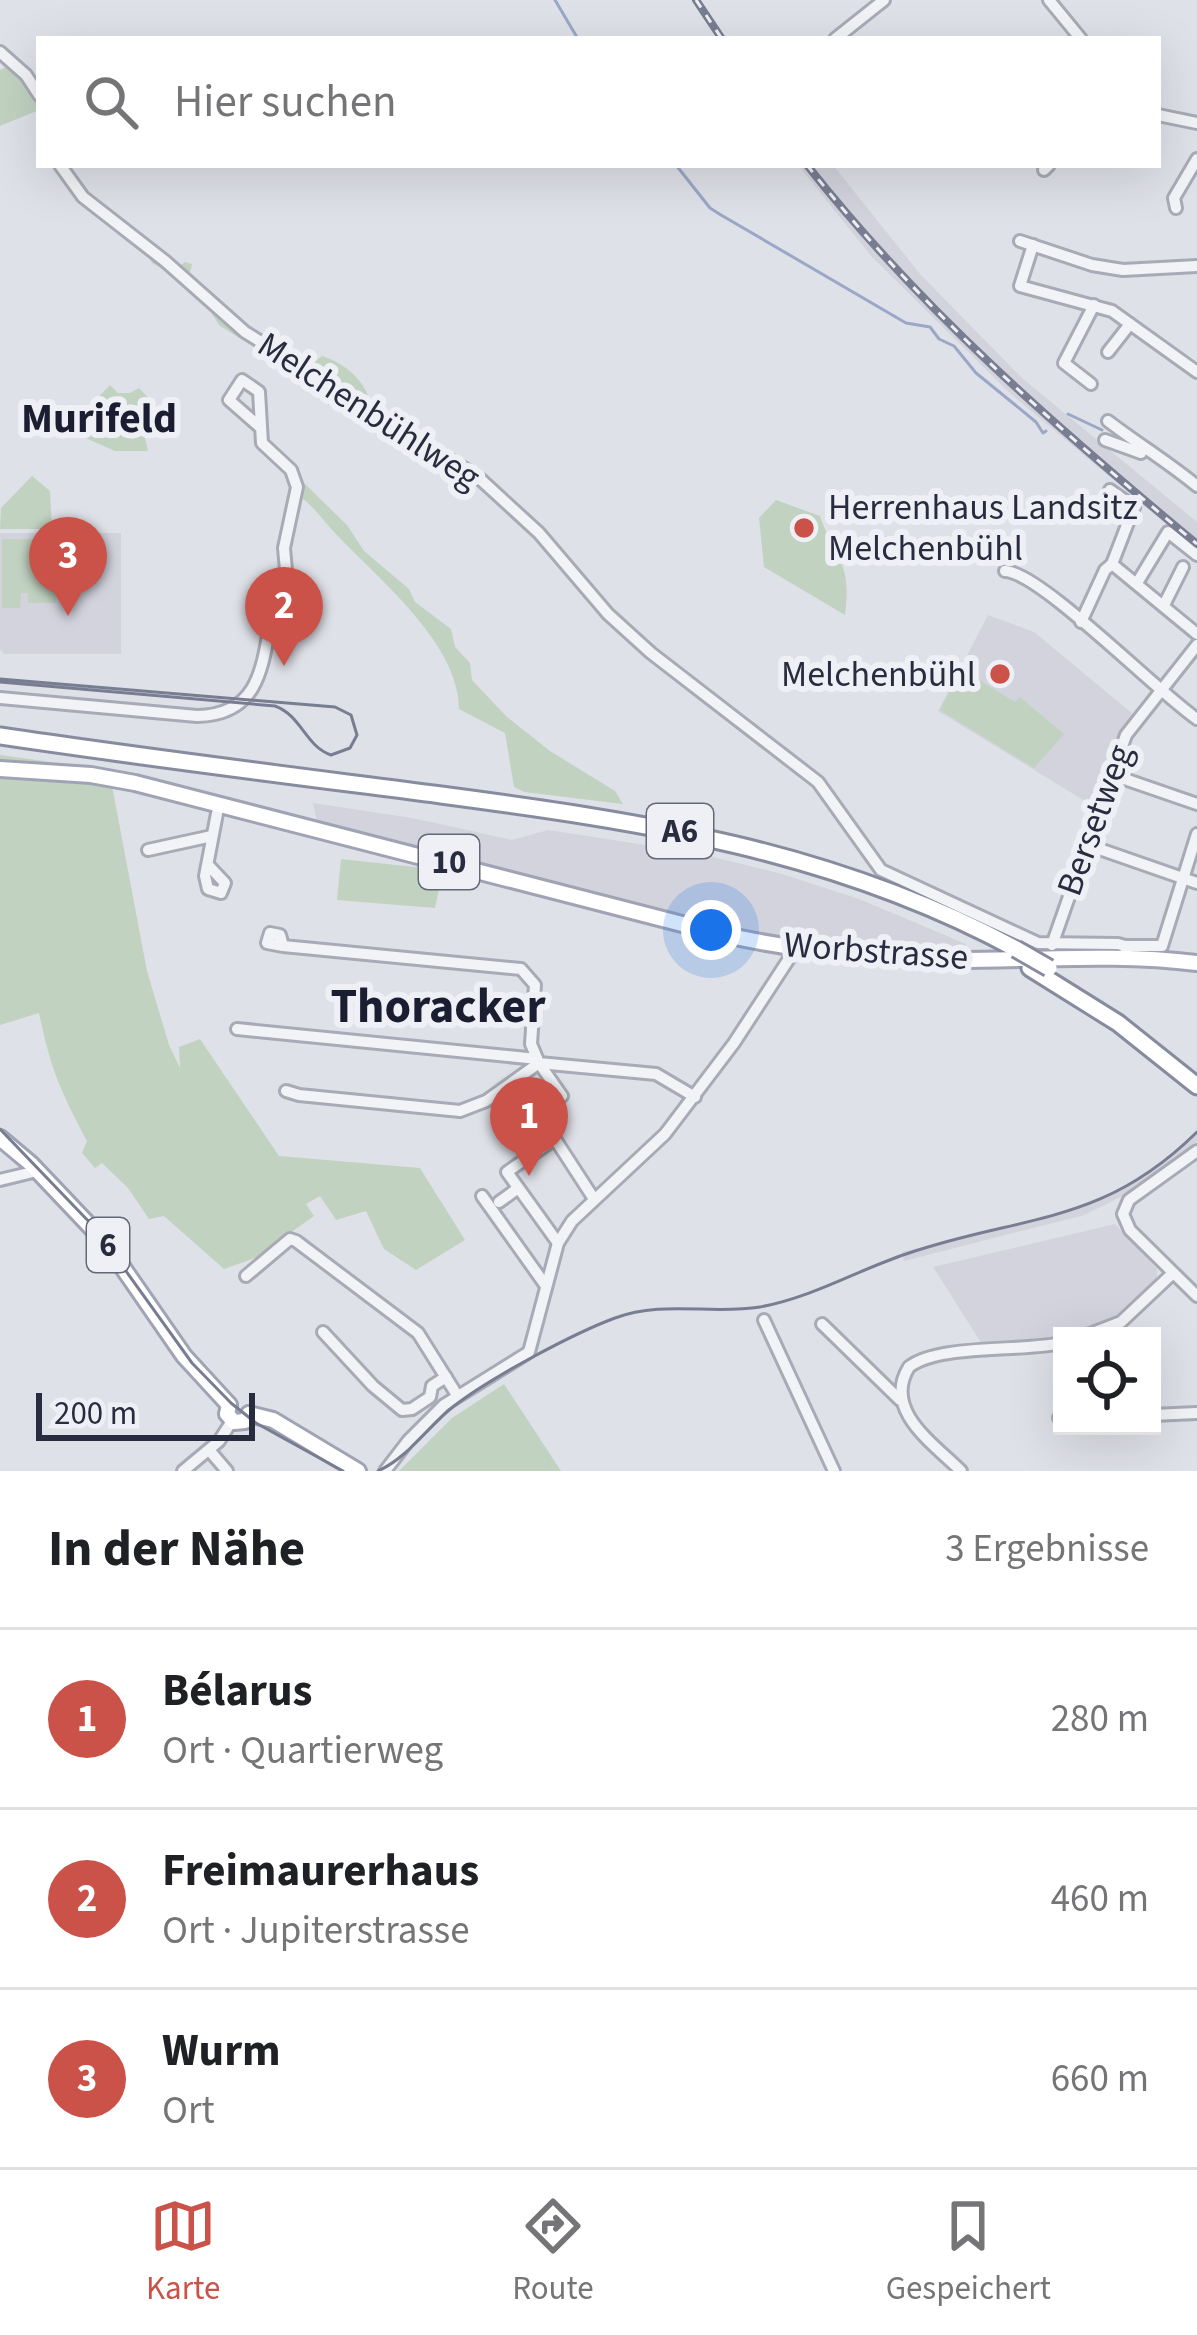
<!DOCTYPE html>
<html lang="de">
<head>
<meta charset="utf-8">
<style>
  :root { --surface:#fff; --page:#f6f6f6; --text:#202124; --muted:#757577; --line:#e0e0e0; --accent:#ca5248 }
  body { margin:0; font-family:"Source Sans 3",sans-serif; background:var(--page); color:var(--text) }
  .controls { position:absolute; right:36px; bottom:36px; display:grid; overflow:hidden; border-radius:0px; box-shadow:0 12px 48px #0002 }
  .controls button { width:108px; height:108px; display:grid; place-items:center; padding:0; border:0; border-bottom:3px solid var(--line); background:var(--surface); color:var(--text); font:60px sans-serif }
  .scale { position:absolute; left:36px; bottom:30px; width:219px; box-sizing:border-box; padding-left:12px; border:6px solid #292c3f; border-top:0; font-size:33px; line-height:42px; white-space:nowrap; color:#292c3f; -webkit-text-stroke:9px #eff0f6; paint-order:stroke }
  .you { position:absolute; left:711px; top:930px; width:42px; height:42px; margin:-30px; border:9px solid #fff; border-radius:50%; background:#1a73e8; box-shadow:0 0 0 18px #1a73e833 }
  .badge { display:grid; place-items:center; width:78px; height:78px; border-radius:50%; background:var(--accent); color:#fff; font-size:39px; font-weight:700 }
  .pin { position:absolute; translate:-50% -99px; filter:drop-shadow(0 3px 6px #0008) }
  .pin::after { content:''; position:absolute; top:63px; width:42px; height:36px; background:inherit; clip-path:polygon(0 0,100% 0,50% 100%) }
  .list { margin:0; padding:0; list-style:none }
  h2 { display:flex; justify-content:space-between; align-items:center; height:156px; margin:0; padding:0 48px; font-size:51px }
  h2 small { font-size:39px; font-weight:400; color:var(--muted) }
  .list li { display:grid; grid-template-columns:78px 1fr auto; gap:36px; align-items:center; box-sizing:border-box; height:180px; padding:0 48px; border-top:3px solid var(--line) }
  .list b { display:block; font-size:45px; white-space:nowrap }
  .list p { margin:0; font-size:39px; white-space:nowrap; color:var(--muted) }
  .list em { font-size:39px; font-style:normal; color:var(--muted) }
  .icon { flex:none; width:66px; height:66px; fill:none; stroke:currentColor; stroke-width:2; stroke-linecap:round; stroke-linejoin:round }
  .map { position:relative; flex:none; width:1197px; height:1471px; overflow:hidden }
  .search { position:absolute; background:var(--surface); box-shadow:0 12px 48px #0002; left:36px; right:36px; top:36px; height:132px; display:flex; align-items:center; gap:30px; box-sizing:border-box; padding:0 42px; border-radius:0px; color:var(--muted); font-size:45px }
  .sheet { height:696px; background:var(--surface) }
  nav { display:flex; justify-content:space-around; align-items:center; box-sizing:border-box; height:168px; border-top:3px solid var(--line); background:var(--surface); font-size:33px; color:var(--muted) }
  nav a { display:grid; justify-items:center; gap:6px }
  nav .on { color:var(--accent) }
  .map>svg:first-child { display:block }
  .built { fill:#d2d3dd }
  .green { fill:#c1d2c1 }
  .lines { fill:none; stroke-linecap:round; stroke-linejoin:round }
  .stream { stroke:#9ba7c7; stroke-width:3 }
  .minor-casing { stroke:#a8abb5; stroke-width:16 }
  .major-casing { stroke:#9fa3b3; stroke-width:20 }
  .highway-casing { stroke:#878b9e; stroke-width:21 }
  .minor { stroke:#f2f3f7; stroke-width:10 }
  .major { stroke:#fff; stroke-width:14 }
  .highway { stroke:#fff; stroke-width:15 }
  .tram { stroke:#797d91; stroke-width:3 }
  .rail-casing { stroke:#797d91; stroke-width:8 }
  .rail { stroke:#eff0f6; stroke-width:3; stroke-dasharray:9; stroke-linecap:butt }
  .highway-bridge-casing { stroke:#878b9e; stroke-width:21; stroke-linecap:butt }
  .highway-bridge { stroke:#fff; stroke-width:15 }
  .poi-dot { fill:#ca5248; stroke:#eff0f6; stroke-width:4.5 }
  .labels { text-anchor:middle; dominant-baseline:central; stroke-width:12; stroke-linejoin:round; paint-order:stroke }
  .shield { fill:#eff0f6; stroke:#646776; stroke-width:3 }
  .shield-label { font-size:33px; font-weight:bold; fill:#292c3f }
  .street-label { font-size:36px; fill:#292c3f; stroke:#eff0f6 }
  .poi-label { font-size:36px; fill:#292c3f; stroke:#eff0f6; text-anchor:start }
  .quarter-label { font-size:42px; font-weight:bold; fill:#1b1d30; stroke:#eff0f6 }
  .district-label { font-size:48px; font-weight:bold; fill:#1b1d30; stroke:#eff0f6 }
</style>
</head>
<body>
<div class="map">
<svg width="1197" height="1471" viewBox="0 0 1197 1471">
  <rect width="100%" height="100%" fill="#dfe1e8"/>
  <g class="built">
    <polygon points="798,165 833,165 920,274 1023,379 1197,522 1197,550 1011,394 872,257"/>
    <polygon points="0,533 121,533 121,654 4,654 0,649"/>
    <polygon points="988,615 1034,632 1133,714 1093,806 938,711"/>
    <polygon points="313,803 412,818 512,840 548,830 697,853 782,874 859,899 966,944 966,948 931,951 833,946 701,923 318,826"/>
    <polygon points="1197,1130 1197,1141 1172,1163 1133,1191 1084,1215 904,1261 902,1252 1059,1214 1112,1194 1165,1159"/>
    <polygon points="1115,1224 1157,1269 1157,1281 1123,1317 1055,1339 982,1344 933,1267"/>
  </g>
  <g class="green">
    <path d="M 11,64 C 23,77 39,91 39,110 L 0,126 L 0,70 Z"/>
    <path d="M 131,241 L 175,270 L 185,262 L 192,264 L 188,282 L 215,307 L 305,370 L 322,356 C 342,362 363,378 369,399 L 365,402 L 357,399 L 351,406 L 220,326 L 208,308 L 175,276 L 152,263 L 145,251 L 135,248 Z"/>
    <polygon points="110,385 118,393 130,393 139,388 152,402 144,434 148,451 115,451 67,430"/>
    <polygon points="32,476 50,491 52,529 0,529 1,508"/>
    <path d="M 305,484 L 347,525 L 364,551 L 409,589 L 415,602 L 451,629 L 455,647 L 470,663 L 472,680 L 507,717 L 550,751 L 615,791 L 623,804 L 524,792 L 514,787 L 505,733 L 459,709 C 459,643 378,579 336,534 C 323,521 312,503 296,494 Z"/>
    <path d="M 776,500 L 820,516 C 836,563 852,560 845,615 L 764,567 L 759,518 Z"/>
    <polygon points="2,539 57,539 56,603 28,603 28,593 21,593 20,608 2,608"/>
    <polygon points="961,669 1015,702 1020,697 1064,734 1034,768 940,710"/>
    <path d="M 0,755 L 109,770 L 147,971 L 169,1045 L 180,1068 L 179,1047 L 200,1039 L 279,1156 L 420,1168 L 465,1240 L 416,1270 L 384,1249 L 366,1211 L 336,1220 L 320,1196 L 306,1204 L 314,1216 L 255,1258 L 224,1269 L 164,1216 L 149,1219 L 128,1188 L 102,1163 L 95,1168 L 82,1153 L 87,1141 C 60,1090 51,1070 39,1013 L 0,1025 Z"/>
    <polygon points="341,859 443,870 435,908 337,900"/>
    <polygon points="504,1384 561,1471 399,1471 452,1418"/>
  </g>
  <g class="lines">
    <g class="stream">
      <polyline points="555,0 578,39"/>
      <polyline points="676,165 710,208 721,215 906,323 930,327 939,339 954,346 976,373 1036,422 1043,433 1046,431"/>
      <polyline points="1068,414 1102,430"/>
    </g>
    <defs>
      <g id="minor">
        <polyline points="1049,0 1081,39"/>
        <polyline points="835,39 884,0"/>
        <polyline points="0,52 26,75 39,95"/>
        <polyline points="1158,115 1197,123"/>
        <polyline points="60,165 83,197 165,261 245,332 478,477 539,533 608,614 651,653 818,782 881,870 1038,943 1118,944 1125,946 1127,958"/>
        <polyline points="1044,170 1049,165"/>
        <polyline points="1176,208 1174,198 1197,159"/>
        <polyline points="1020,241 1092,265 1123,270 1197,266"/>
        <polyline points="1033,245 1020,286 1112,311 1197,372"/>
        <polyline points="1108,352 1130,324"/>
        <polyline points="1091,384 1064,363 1094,305"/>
        <path d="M 1108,421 C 1138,444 1168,462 1197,486"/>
        <polyline points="1105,440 1141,453"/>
        <polyline points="1112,564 1197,634"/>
        <path d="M 1005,571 C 1040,572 1157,692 1197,719"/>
        <polyline points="1137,583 1168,532 1197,555"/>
        <polyline points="1164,605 1183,567"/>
        <polyline points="1081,622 1105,570 1112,564 1134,507 1110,490"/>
        <path d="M 0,698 L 197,716 C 256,715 262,672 270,624 L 283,618 L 289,603 L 284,548 L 297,487 L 291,470 L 262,443 L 259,392 L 258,391 L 242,380 L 229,400 L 261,428"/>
        <polyline points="1110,774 1197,804"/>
        <polyline points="1085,844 1197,883"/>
        <polyline points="148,850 212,836"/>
        <polyline points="208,865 225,883 221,893 208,889 205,876 219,803"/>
        <polyline points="1052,945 1126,735 1197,645"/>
        <polyline points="283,946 267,943 270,933 280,935 283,946 521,969 535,985 531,1044 539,1063 656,1074 695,1097"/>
        <polyline points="1125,946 1162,946 1197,834"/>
        <polyline points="237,1029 537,1059"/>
        <polyline points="286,1091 299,1095 460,1111 486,1101 539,1063 562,1096"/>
        <polyline points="1197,1151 1129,1200 1123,1214 1130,1230 1197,1296"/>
        <polyline points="0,1180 37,1171"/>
        <polyline points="482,1196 546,1286"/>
        <polyline points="499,1202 517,1189"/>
        <polyline points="558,1243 507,1172 555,1139 594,1199"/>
        <polyline points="246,1276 290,1239 296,1241 418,1333 457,1395"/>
        <polyline points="764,1320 834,1471"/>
        <polyline points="822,1324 900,1400"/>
        <polyline points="323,1332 373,1386 402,1410 412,1409 430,1397 432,1386 446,1377"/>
        <polyline points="1085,1336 1121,1322 1173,1273"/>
        <polyline points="1152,1415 1197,1413"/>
        <polyline points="1059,1418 1062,1418"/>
        <polyline points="209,1450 227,1471"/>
        <polyline points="183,1471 219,1441 232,1421"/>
        <polyline points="385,1471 408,1441 444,1405 529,1352 558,1243 572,1221 665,1134 734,1043 796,948"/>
        <path d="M 961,1471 C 934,1444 882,1410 909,1367 C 938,1344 1021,1352 1062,1343"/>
      </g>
      <g id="major">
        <path d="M 0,769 L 91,775 L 135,783 L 717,933 C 795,951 875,959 956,960 C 1036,960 1117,953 1197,963"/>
        <polyline points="0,1138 31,1164 105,1242 184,1356 229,1405"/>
        <polyline points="229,1405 227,1414 234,1422 245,1421 249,1414"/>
        <polyline points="249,1414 273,1420 358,1471"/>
      </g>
      <g id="highway">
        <path d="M 0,736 C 147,758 294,776 441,795 C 645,822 833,850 1016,949"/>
        <polyline points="1030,968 1118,1023 1197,1086"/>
      </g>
    </defs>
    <use href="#minor" class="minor-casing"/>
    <use href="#major" class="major-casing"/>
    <use href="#highway" class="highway-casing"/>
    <use href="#minor" class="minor"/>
    <use href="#major" class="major"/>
    <use href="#highway" class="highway"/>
    <g class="tram">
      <path d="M 0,679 L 335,707 L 351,715 L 357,735 L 350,748 L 331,755 C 305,746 302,716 275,706 L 0,682"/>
      <polyline points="0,1129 95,1228 192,1363 231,1403 256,1423 343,1471"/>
      <path d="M 378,1471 C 409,1457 428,1426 454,1406 C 490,1378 572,1334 615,1318 C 663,1300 711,1315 760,1307 C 811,1298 858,1270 906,1254 C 1022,1214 1101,1227 1197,1132"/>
    </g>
    <defs>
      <g id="rail">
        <polyline points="696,0 722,39"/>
        <path d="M 807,165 C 921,310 1056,427 1197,544"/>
      </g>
    </defs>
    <use href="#rail" class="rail-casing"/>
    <use href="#rail" class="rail"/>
    <defs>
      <polyline id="highway-bridge" points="1016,949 1049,968"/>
    </defs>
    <use href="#highway-bridge" class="highway-bridge-casing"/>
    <use href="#highway-bridge" class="highway-bridge"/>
  </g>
  <g class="poi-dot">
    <circle cx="804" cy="528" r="12"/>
    <circle cx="1000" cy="674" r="12"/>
  </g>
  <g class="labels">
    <g class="shield">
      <rect x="647" y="804" width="66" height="54" rx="9"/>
      <rect x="419" y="835" width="60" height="54" rx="9"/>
      <rect x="87" y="1218" width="42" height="54" rx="9"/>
    </g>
    <g class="shield-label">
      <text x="680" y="831">A6</text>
      <text x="449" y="862">10</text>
      <text x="108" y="1245">6</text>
    </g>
    <g class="street-label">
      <text transform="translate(369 411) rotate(33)">Melchenbühlweg</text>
      <text transform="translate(1095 820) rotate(-70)">Bersetweg</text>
      <text transform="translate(876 951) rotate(4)">Worbstrasse</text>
    </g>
    <g class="poi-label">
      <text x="828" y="507">Herrenhaus Landsitz<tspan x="828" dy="41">Melchenbühl</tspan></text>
      <text x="976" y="674" text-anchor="end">Melchenbühl</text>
    </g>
    <g class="quarter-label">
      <text x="99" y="419">Murifeld</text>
    </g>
    <g class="district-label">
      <text x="438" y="1007">Thoracker</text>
    </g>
  </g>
</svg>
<div class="controls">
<button><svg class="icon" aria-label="locate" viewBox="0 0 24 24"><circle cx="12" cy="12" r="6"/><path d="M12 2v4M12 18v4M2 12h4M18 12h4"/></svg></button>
</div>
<div class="scale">200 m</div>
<div class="you"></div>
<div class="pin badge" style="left:529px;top:1176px">1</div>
<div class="pin badge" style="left:284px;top:666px">2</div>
<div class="pin badge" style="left:68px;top:616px">3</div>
<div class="search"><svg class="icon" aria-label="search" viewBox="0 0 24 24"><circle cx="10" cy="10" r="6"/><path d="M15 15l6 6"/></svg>Hier suchen</div>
</div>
<section class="sheet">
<h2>In der Nähe<small>3 Ergebnisse</small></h2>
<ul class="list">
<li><span class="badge">1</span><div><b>Bélarus</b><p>Ort · Quartierweg</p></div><em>280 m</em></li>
<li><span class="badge">2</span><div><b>Freimaurerhaus</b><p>Ort · Jupiterstrasse</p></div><em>460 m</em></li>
<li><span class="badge">3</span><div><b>Wurm</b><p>Ort</p></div><em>660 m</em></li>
</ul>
</section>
<nav>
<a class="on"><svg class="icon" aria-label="map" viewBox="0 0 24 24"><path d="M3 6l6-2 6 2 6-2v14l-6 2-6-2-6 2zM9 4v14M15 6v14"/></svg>Karte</a>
<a><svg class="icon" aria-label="directions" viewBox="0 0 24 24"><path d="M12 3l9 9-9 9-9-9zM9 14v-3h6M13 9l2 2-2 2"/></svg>Route</a>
<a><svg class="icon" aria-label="saved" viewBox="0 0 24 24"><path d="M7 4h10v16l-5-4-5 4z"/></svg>Gespeichert</a>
</nav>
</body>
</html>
